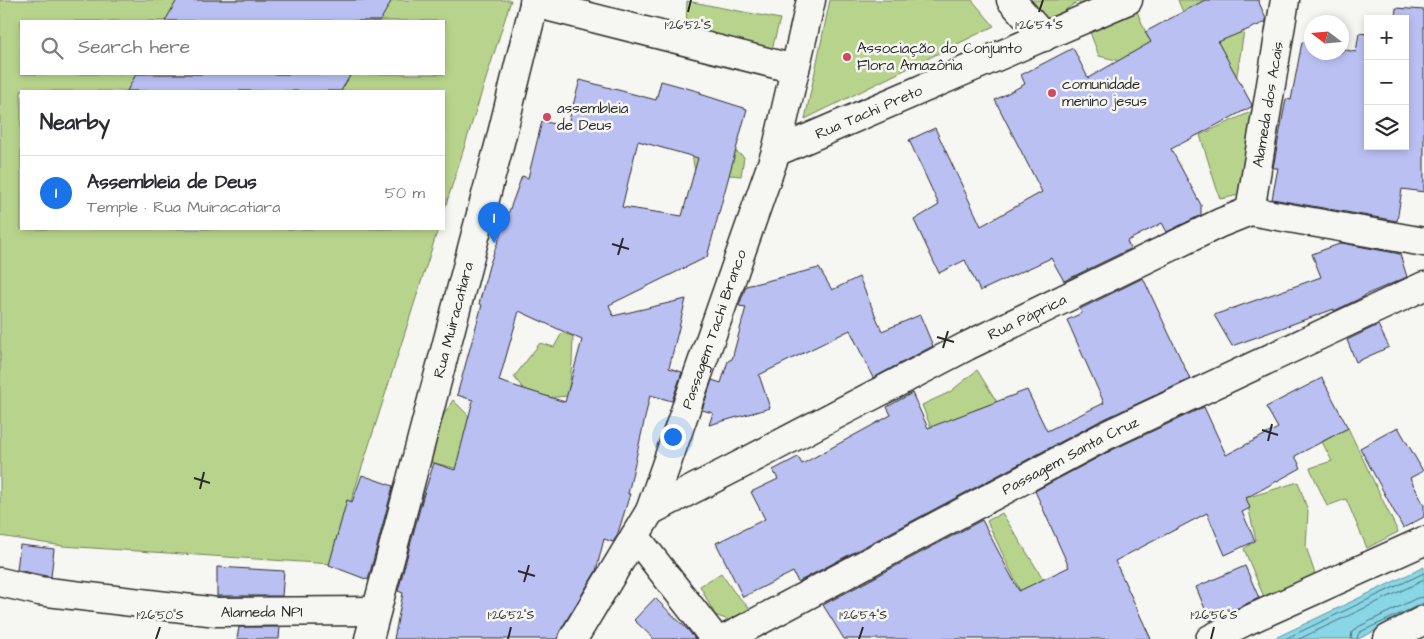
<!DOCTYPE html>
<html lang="en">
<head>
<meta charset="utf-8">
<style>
  :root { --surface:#fff; --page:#f2f2f3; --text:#2b2b33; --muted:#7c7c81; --line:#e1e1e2; --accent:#1a73e8 }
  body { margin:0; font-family:"Architects Daughter",sans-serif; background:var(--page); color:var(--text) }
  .controls { position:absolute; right:15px; top:15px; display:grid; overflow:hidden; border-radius:0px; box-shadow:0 2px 8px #0003 }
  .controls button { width:45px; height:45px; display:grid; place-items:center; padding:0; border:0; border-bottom:1px solid var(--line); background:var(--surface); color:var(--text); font:25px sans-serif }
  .compass { position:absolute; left:1304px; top:15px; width:45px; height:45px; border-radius:50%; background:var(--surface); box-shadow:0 2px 8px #0003; rotate:286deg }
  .you { position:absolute; left:672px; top:436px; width:18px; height:18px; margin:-12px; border:4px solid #fff; border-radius:50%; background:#1a73e8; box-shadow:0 0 0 8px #1a73e833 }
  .badge { display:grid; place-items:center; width:32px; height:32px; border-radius:50%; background:var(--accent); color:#fff; font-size:16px; font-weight:700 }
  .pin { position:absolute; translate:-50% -41px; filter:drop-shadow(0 1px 2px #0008) }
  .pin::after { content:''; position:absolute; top:26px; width:18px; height:15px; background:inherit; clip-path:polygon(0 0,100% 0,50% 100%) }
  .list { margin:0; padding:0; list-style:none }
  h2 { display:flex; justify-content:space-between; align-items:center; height:65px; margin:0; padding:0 20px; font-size:21px }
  h2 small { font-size:16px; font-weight:400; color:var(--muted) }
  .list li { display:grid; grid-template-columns:32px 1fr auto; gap:15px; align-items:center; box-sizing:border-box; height:75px; padding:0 20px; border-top:1px solid var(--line) }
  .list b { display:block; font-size:19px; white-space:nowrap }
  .list p { margin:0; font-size:16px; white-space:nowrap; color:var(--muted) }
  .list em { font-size:16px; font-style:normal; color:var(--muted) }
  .icon { flex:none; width:28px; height:28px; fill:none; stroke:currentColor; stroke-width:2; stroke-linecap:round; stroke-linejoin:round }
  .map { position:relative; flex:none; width:1424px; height:639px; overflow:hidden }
  .search { position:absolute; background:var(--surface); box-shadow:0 2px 8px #0003; left:20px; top:20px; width:425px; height:55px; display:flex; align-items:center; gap:12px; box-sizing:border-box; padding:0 18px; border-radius:0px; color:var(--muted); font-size:19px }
  .panel { position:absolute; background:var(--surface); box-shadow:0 2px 8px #0003; left:20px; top:90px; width:425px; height:140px; border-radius:0px }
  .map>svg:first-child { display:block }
  .green { fill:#b8d48c; stroke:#72805c; fill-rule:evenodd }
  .water { fill:#88d6e6; stroke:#63929b }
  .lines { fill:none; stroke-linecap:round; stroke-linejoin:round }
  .shore { stroke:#506f76; stroke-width:1 }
  .building { fill:#bac0f2; stroke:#2b2b2b; fill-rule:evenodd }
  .street-casing { stroke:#2b2b2b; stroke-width:31 }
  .secondary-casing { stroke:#2b2b2b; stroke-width:31 }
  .street { stroke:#f6f6f2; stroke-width:28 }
  .secondary { stroke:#f6f6f2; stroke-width:28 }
  .ticks { fill:none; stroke:#2b2b2b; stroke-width:2 }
  .poi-dot { fill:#d1495b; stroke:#f6f6f2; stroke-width:2 }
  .labels { text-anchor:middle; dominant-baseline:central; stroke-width:5; stroke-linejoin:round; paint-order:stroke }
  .poi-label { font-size:15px; fill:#2b2b2b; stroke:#f6f6f2; text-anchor:start }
  .street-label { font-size:15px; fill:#2b2b2b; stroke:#f6f6f2 }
  .ticks-label { font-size:12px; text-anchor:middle; fill:#2b2b2b; stroke:#f6f6f2; stroke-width:5; stroke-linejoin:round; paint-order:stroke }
</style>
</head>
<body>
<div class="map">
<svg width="1424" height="639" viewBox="0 0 1424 639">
  <rect width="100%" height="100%" fill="#f6f6f2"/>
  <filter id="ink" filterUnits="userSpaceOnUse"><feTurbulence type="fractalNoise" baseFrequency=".02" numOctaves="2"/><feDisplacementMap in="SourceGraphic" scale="10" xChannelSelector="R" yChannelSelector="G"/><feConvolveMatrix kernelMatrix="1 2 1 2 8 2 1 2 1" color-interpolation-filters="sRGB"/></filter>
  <g filter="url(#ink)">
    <g class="green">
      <path d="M 0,0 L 511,0 L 444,211 L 444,91 L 21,91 L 21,229 L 438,229 L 331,564 L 63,546 L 0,536 ZM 21,21 L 444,21 L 444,74 L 21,74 Z"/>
      <polygon points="830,0 972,0 994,26 805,119"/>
      <polygon points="1031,0 1111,0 1085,13 1078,1 1047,23 1033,11"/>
      <polygon points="1178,0 1227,0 1244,31 1236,81 1187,22"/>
      <polygon points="687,1 780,19 771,53 686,32"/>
      <polygon points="1134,4 1148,38 1167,51 1129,63 1099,56 1087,24"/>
      <polygon points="1253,111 1244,194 1220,199 1200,135"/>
      <polygon points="719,140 744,157 741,176 695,172 690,142"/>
      <polygon points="562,333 573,336 572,364 568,396 532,399 514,377 540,343 554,347"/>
      <polygon points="977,370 997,402 975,410 980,430 942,456 922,405 950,392"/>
      <polygon points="453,400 469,416 466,435 532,488 427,461 434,430"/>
      <polygon points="1348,428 1398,532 1367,548 1346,499 1327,506 1310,468 1332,461 1322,442"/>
      <polygon points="1298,482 1308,511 1306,547 1317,580 1266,602 1244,549 1256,540 1246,498"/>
      <polygon points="1002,513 1062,609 1033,618 987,521"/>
      <polygon points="721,573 734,592 753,612 731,621 715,615 700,586"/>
    </g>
    <polygon class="water" points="1424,567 1424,607 1358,639 1273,639"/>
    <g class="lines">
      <g class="shore">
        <polyline points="1285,639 1424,573"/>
        <polyline points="1299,639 1424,580"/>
        <polyline points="1351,639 1352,632 1358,627 1417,598 1424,597"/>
        <polyline points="1357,639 1358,635 1360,632 1424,603"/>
      </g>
    </g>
    <g class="building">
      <polygon points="177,0 392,0 380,21 165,21"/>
      <polygon points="1205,0 1258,0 1266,19 1266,22 1218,42 1252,105 1251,107 1171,149 1201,205 1201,215 1167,232 1162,223 1127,241 1130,249 1064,281 1051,258 980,291 965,260 939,273 914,220 939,205 909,140 935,128 981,226 1042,192 995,100 1025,84 1021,75 1073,48 1088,78 1151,42 1145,32"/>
      <polygon points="1396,8 1424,10 1424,192 1402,189 1397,221 1272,199 1278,168 1273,168 1286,99 1291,100 1302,42 1312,43 1312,52 1342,52 1342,49 1356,52 1359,33 1368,34 1368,146 1405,146 1405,19 1395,19"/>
      <polygon points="136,74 351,74 341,91 127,91"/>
      <path d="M 580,80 L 656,100 L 661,81 L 701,92 L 700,94 L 747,109 L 707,257 L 609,305 L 613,316 L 686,299 L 669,368 L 682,372 L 672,401 L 650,395 L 628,494 L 630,494 L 617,536 L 613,542 L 604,539 L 596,571 L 560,631 L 557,639 L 394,639 L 403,593 L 398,591 L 423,497 L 434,463 L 455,470 L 473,400 L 457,395 L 482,305 L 479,304 L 489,266 L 522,176 L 528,178 L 542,121 L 567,127 ZM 638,141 L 698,158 L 682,216 L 622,207 ZM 519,311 L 582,340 L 565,402 L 499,381 Z"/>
      <polygon points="1342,243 1400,254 1407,277 1365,295 1365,296 1334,311 1334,309 1232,346 1214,315 1321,277 1312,254"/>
      <polygon points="819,268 832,290 859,277 882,331 920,315 933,346 873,378 850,330 759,375 770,408 709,425 713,413 702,410 712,380 721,383 728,361 732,359 746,307 739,306 746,286"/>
      <polygon points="1143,278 1190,379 1100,421 798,582 793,572 743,597 716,543 765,519 751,492 778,479 773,470 798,457 802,464 891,415 887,407 912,393 928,428 1027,390 1047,431 1104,403 1067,320 1082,313 1080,309"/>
      <polygon points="1378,325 1389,347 1356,362 1347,340"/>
      <polygon points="1322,378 1348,428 1295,456 1301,468 1246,498 1250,508 1242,512 1255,541 1225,555 1207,513 1115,561 1151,639 844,639 823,605 982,520 1019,591 1069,567 1035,491 1114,449 1204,407 1226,455 1278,428 1266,407"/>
      <polygon points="1398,427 1423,471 1410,478 1424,505 1424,517 1403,528 1360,448"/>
      <polygon points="362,475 393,486 368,580 329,565 347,500 352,502"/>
      <polygon points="20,545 54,549 51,577 17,570"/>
      <polygon points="1245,566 1259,598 1210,621 1196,587"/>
      <polygon points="217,567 284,571 282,596 217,596"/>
      <polygon points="655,598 688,630 695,639 654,639 634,620"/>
      <polygon points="239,627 280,627 279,639 237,639"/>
    </g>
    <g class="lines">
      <defs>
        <g id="street">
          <polyline points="1011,0 1044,37"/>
          <polyline points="534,3 795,69"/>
          <path id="s1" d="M 776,152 L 1128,0"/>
          <path id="s2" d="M 1250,211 L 1285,0"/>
          <path id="s3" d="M 650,511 L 740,465 L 967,346 L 1220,223 L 1250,211 L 1424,242"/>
          <polyline points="635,536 715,639"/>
          <path id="s4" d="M 0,582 L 39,591 L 217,612 L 376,611"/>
          <path id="s5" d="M 369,639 L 500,142 L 535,0"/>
          <path id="s6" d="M 573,639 L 650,511 L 776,152 L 811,0"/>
          <path id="s7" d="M 725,639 L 1107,435 L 1424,286"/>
        </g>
        <g id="secondary">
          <polyline points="1210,639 1246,621 1424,541"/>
          <polyline points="1388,639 1424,620"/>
        </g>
      </defs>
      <use href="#street" class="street-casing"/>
      <use href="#secondary" class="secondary-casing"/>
      <use href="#street" class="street"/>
      <use href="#secondary" class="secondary"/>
    </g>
  </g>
  <path class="ticks" d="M 688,12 L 691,0M 1039,12 L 1043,0M 612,244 L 629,249M 618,255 L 623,238M 937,337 L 954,342M 943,348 L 948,331M 1262,430 L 1278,435M 1268,441 L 1272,424M 194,478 L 210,483M 200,489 L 204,472M 518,571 L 535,576M 524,582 L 529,565M 156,639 L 160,627M 508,639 L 511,627M 859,639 L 863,627M 1211,639 L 1214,627"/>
  <g class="poi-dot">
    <circle cx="847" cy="57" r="5"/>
    <circle cx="1052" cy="93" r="5"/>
    <circle cx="547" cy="117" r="5"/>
  </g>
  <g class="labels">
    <g class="poi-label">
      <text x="857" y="48">Associação do Conjunto<tspan x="857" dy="17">Flora Amazônia</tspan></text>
      <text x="1062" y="84">comunidade<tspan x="1062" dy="17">menino jesus</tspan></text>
      <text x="557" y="108">assembleia<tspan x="557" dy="17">de Deus</tspan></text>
    </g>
    <g class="street-label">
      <text stroke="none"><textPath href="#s2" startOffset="108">Alameda dos Acais</textPath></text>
      <text stroke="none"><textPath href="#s1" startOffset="101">Rua Tachi Preto</textPath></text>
      <text stroke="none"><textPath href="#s3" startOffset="424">Rua Páprica</textPath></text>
      <text stroke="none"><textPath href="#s5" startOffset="330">Rua Muiracatiara</textPath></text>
      <text stroke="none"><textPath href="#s6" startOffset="342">Passagem Tachi Branco</textPath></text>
      <text stroke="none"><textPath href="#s7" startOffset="391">Passagem Santa Cruz</textPath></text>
      <text stroke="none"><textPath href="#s4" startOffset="264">Alameda NPI</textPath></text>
    </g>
  </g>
  <g class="ticks-label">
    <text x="688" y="29">1°26'52"S</text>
    <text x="1039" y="29">1°26'54"S</text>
    <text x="160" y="619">1°26'50"S</text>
    <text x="511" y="619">1°26'52"S</text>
    <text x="863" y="619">1°26'54"S</text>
    <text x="1214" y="619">1°26'56"S</text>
  </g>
</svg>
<div class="controls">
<button>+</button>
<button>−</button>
<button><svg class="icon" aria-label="layers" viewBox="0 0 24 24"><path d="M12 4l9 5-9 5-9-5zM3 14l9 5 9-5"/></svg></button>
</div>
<svg class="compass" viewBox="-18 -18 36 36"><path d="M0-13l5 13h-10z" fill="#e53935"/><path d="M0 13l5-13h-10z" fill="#7c7c81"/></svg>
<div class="you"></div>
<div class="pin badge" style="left:494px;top:243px">1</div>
<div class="search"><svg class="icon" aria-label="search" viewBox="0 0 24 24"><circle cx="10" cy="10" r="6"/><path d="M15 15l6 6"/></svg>Search here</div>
<section class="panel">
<h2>Nearby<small></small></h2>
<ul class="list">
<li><span class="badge">1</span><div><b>Assembleia de Deus</b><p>Temple · Rua Muiracatiara</p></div><em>50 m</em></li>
</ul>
</section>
</div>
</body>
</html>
